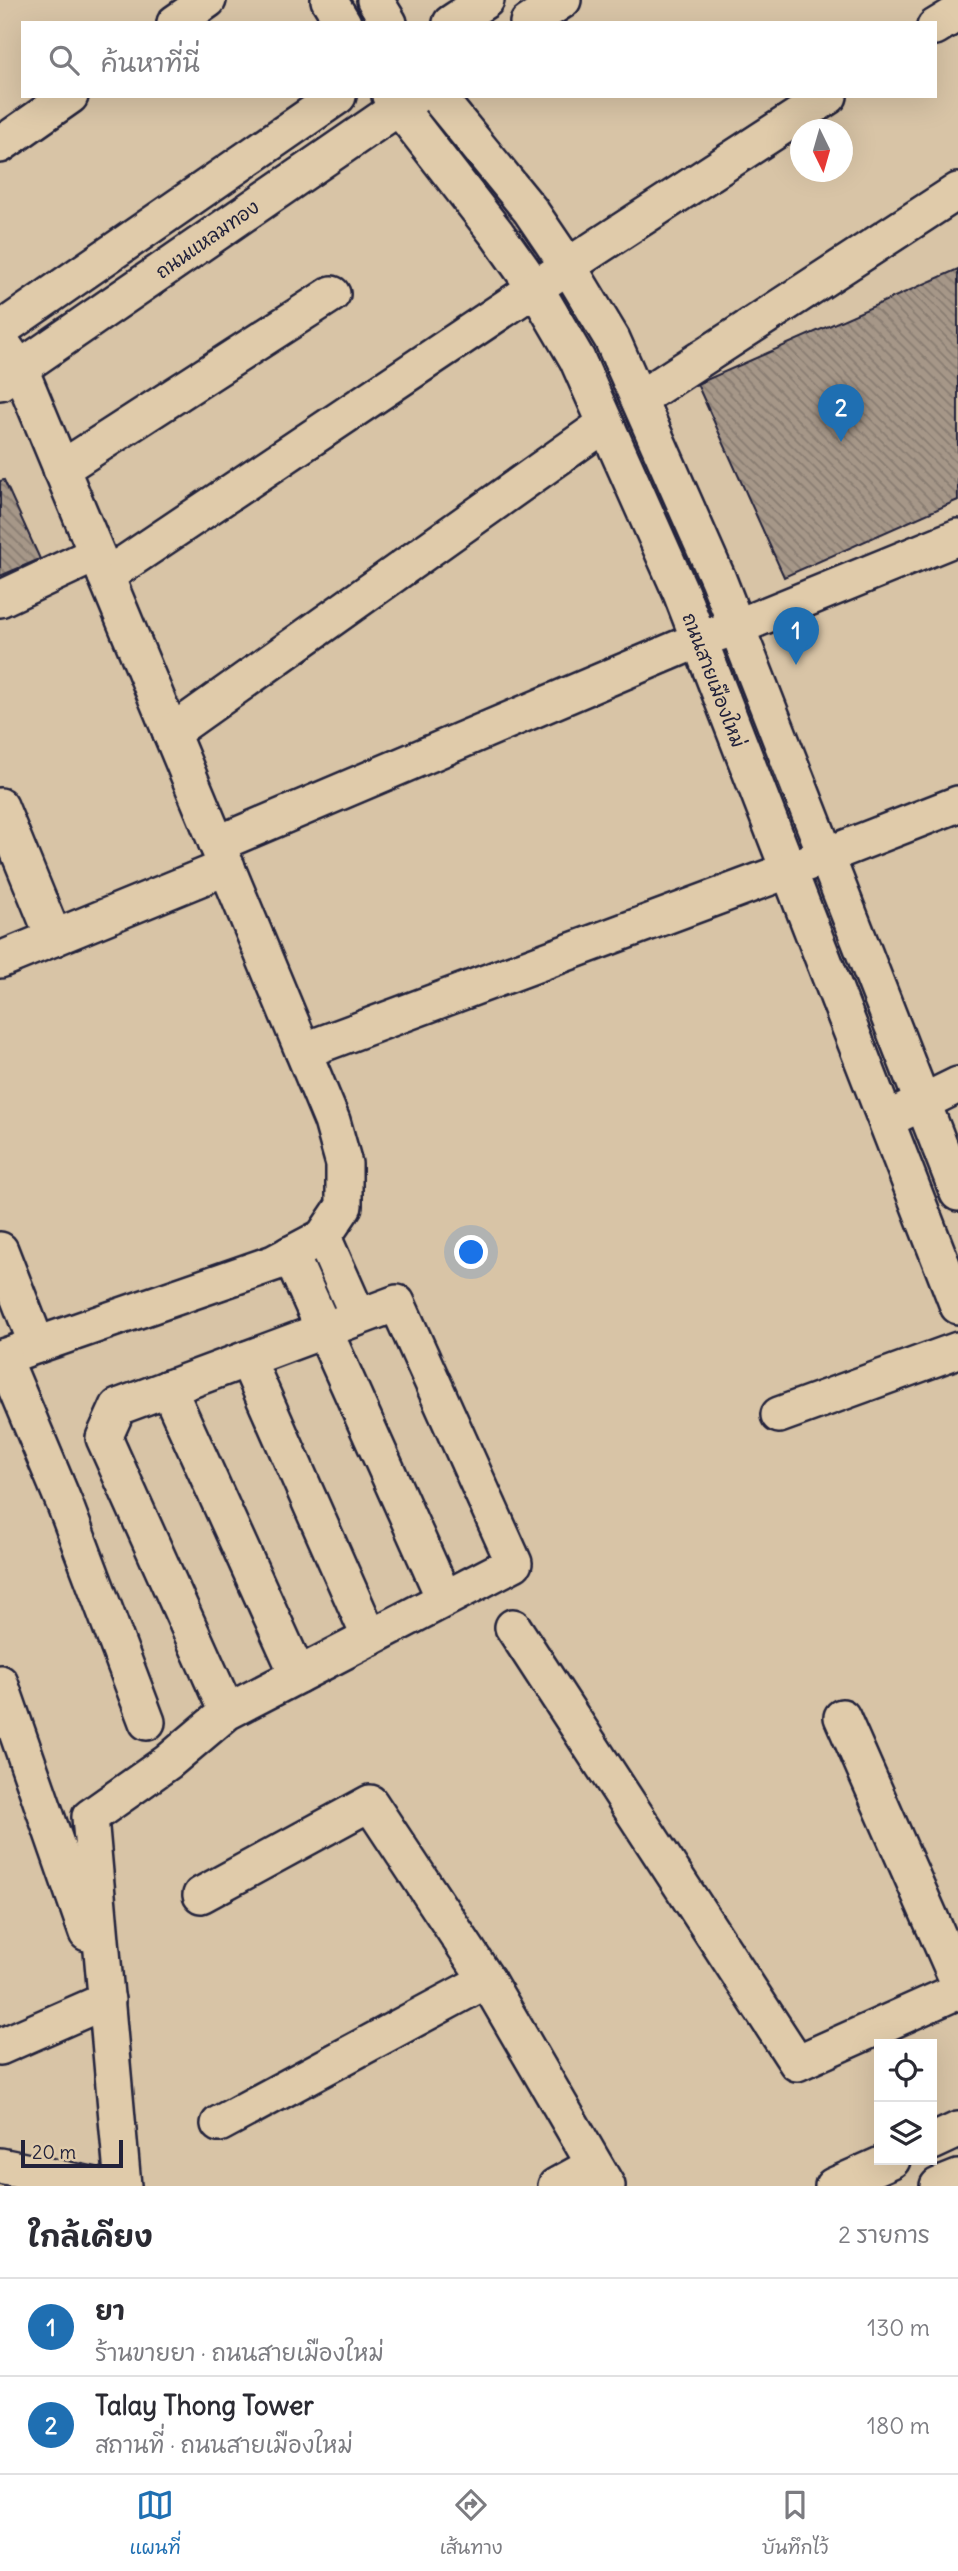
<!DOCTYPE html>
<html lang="th">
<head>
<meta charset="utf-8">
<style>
  :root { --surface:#fff; --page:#f2f2f3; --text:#2b2b33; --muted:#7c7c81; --line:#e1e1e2; --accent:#1f6fb2 }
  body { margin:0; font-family:Delius,"Playpen Sans Thai",sans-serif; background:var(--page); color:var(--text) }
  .controls { position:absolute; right:21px; bottom:21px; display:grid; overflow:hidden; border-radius:0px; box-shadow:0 7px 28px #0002 }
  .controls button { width:63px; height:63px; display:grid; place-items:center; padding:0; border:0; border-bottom:2px solid var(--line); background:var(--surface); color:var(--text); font:35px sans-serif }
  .compass { position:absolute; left:790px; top:119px; width:63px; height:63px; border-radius:50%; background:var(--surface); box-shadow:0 7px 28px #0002; rotate:175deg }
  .scale { position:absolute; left:21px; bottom:18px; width:102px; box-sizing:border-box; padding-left:7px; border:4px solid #22223b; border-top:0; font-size:19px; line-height:24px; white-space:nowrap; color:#22223b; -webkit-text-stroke:5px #e0cbaa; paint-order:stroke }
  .you { position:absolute; left:472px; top:1253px; width:24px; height:24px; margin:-18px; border:5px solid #fff; border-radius:50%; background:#1a73e8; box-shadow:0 0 0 10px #1a73e833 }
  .badge { display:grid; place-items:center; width:46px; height:46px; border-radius:50%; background:var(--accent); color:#fff; font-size:23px; font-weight:700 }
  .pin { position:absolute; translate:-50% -58px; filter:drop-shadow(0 2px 4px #0008) }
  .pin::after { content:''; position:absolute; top:37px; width:24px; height:21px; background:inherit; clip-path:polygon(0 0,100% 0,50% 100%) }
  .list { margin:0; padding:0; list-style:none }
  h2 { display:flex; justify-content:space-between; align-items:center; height:91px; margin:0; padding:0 28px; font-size:30px }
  h2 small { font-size:23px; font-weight:400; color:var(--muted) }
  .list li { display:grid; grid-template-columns:46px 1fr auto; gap:21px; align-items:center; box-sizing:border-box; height:98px; padding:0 28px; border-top:2px solid var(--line) }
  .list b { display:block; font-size:26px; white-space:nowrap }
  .list p { margin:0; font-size:23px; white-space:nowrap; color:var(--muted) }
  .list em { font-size:23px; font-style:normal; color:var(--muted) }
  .icon { flex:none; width:38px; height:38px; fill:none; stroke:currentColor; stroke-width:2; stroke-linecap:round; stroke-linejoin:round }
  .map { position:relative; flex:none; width:958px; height:2186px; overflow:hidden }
  .search { position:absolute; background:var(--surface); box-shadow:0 7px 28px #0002; left:21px; right:21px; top:21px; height:77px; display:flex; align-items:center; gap:18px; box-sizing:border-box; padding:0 24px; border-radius:0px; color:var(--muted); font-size:26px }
  .sheet { height:287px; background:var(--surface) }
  nav { display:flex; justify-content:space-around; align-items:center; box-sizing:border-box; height:98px; border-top:2px solid var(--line); background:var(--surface); font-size:19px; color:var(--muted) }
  nav a { display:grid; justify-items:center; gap:4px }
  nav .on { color:var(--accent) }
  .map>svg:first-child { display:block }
  .building { fill:url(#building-back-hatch); stroke:#22223b; stroke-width:2 }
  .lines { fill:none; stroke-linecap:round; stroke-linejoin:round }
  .minor-casing { stroke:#22223b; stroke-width:40 }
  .minor { stroke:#e0cbaa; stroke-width:35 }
  .labels { text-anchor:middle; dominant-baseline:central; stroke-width:6; stroke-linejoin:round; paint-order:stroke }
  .street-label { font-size:19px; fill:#22223b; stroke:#e0cbaa }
</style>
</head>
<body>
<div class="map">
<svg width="958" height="2186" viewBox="0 0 958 2186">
  <defs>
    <pattern id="building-back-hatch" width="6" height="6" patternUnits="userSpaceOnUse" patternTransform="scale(1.75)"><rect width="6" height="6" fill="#a69788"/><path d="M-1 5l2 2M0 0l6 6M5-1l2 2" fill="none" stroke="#877b70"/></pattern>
  </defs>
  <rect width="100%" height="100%" fill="#d8c4a6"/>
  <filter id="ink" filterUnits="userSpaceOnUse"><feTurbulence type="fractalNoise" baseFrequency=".0143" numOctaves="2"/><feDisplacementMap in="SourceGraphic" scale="14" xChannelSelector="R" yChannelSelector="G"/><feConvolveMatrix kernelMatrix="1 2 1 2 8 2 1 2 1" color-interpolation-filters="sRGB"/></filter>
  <g filter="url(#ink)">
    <g class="building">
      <polygon points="958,269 958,500 784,577 697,384"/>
      <polygon points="4,480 40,559 0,576 0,481"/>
    </g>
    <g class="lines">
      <defs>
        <g id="minor">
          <polyline points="329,0 343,23"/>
          <polyline points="375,0 389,23"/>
          <polyline points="175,23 208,0"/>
          <polyline points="451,23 486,0"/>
          <polyline points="528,23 563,0"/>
          <polyline points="935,27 958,13"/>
          <polyline points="390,96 497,234 536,289 577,359 681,593 958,1306"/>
          <polyline points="437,96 530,210 568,266 612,339 718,579 958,1193"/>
          <polyline points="0,145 70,96"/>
          <polyline points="0,330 338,96"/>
          <polyline points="0,340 20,369 332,1121 344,1164 344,1206 323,1237 274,1263 0,1358"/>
          <polyline points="0,382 415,96"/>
          <polyline points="639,399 958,191"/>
          <polyline points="61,469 332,294"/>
          <polyline points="106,576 568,266 829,96"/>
          <polyline points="0,599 96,554"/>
          <polyline points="171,733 605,424"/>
          <polyline points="0,806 54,938"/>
          <polyline points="217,844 698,640 737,627 958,537"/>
          <polyline points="0,960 227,867"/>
          <polyline points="303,1051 789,870 958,804"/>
          <polyline points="901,1113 958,1085"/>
          <polyline points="323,1237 358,1316"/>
          <polyline points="0,1250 37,1345"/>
          <polyline points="290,1254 444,1598"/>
          <polyline points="3,1357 65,1505 147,1722"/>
          <polyline points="247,1359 370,1638"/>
          <polyline points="168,1388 298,1675"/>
          <polyline points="779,1415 958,1350"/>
          <polyline points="513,1627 797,2063 958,1991"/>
          <polyline points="0,1683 87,1933"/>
          <polyline points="842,1717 958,1981"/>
          <polyline points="201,1895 370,1803 487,1980 607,2186"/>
          <polyline points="0,2047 107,2000"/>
          <polyline points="219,2124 487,1980"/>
          <polyline points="932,2142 958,2130"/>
          <polyline points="0,2166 96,2186"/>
          <polyline points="123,2186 90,1817 168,1762 227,1712 514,1563 397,1303 118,1407 104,1438 227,1712"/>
          <polyline points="556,2186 594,2165"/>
          <polyline points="833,2186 892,2160"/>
          <polyline points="938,2186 958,2178"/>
        </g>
      </defs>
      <use href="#minor" class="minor-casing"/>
      <use href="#minor" class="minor"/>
    </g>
  </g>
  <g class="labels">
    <g class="street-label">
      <text transform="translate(207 239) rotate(-35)">ถนนแหลมทอง</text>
      <text transform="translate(714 680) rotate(69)">ถนนสายเมืองใหม่</text>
    </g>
  </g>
</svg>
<div class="controls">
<button><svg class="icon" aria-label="locate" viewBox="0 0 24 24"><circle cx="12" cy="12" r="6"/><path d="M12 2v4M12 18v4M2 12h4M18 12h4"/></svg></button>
<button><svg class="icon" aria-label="layers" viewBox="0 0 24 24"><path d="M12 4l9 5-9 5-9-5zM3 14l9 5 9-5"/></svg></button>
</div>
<svg class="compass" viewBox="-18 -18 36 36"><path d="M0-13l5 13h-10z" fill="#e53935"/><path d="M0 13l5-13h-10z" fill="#7c7c81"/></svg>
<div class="scale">20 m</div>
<div class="you"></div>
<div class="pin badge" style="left:796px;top:665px">1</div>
<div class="pin badge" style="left:841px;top:442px">2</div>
<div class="search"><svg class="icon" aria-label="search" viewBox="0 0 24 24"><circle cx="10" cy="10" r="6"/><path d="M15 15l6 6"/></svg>ค้นหาที่นี่</div>
</div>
<section class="sheet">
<h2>ใกล้เคียง<small>2 รายการ</small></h2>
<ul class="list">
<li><span class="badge">1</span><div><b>ยา</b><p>ร้านขายยา · ถนนสายเมืองใหม่</p></div><em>130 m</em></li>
<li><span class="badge">2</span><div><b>Talay Thong Tower</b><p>สถานที่ · ถนนสายเมืองใหม่</p></div><em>180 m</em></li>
</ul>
</section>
<nav>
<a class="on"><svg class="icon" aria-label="map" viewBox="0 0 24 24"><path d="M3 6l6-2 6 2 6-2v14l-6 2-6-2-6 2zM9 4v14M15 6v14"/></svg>แผนที่</a>
<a><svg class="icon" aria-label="directions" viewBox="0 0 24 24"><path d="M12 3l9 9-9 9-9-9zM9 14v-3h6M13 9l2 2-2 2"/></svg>เส้นทาง</a>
<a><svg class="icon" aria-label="saved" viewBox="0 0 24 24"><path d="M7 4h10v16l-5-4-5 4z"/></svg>บันทึกไว้</a>
</nav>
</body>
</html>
